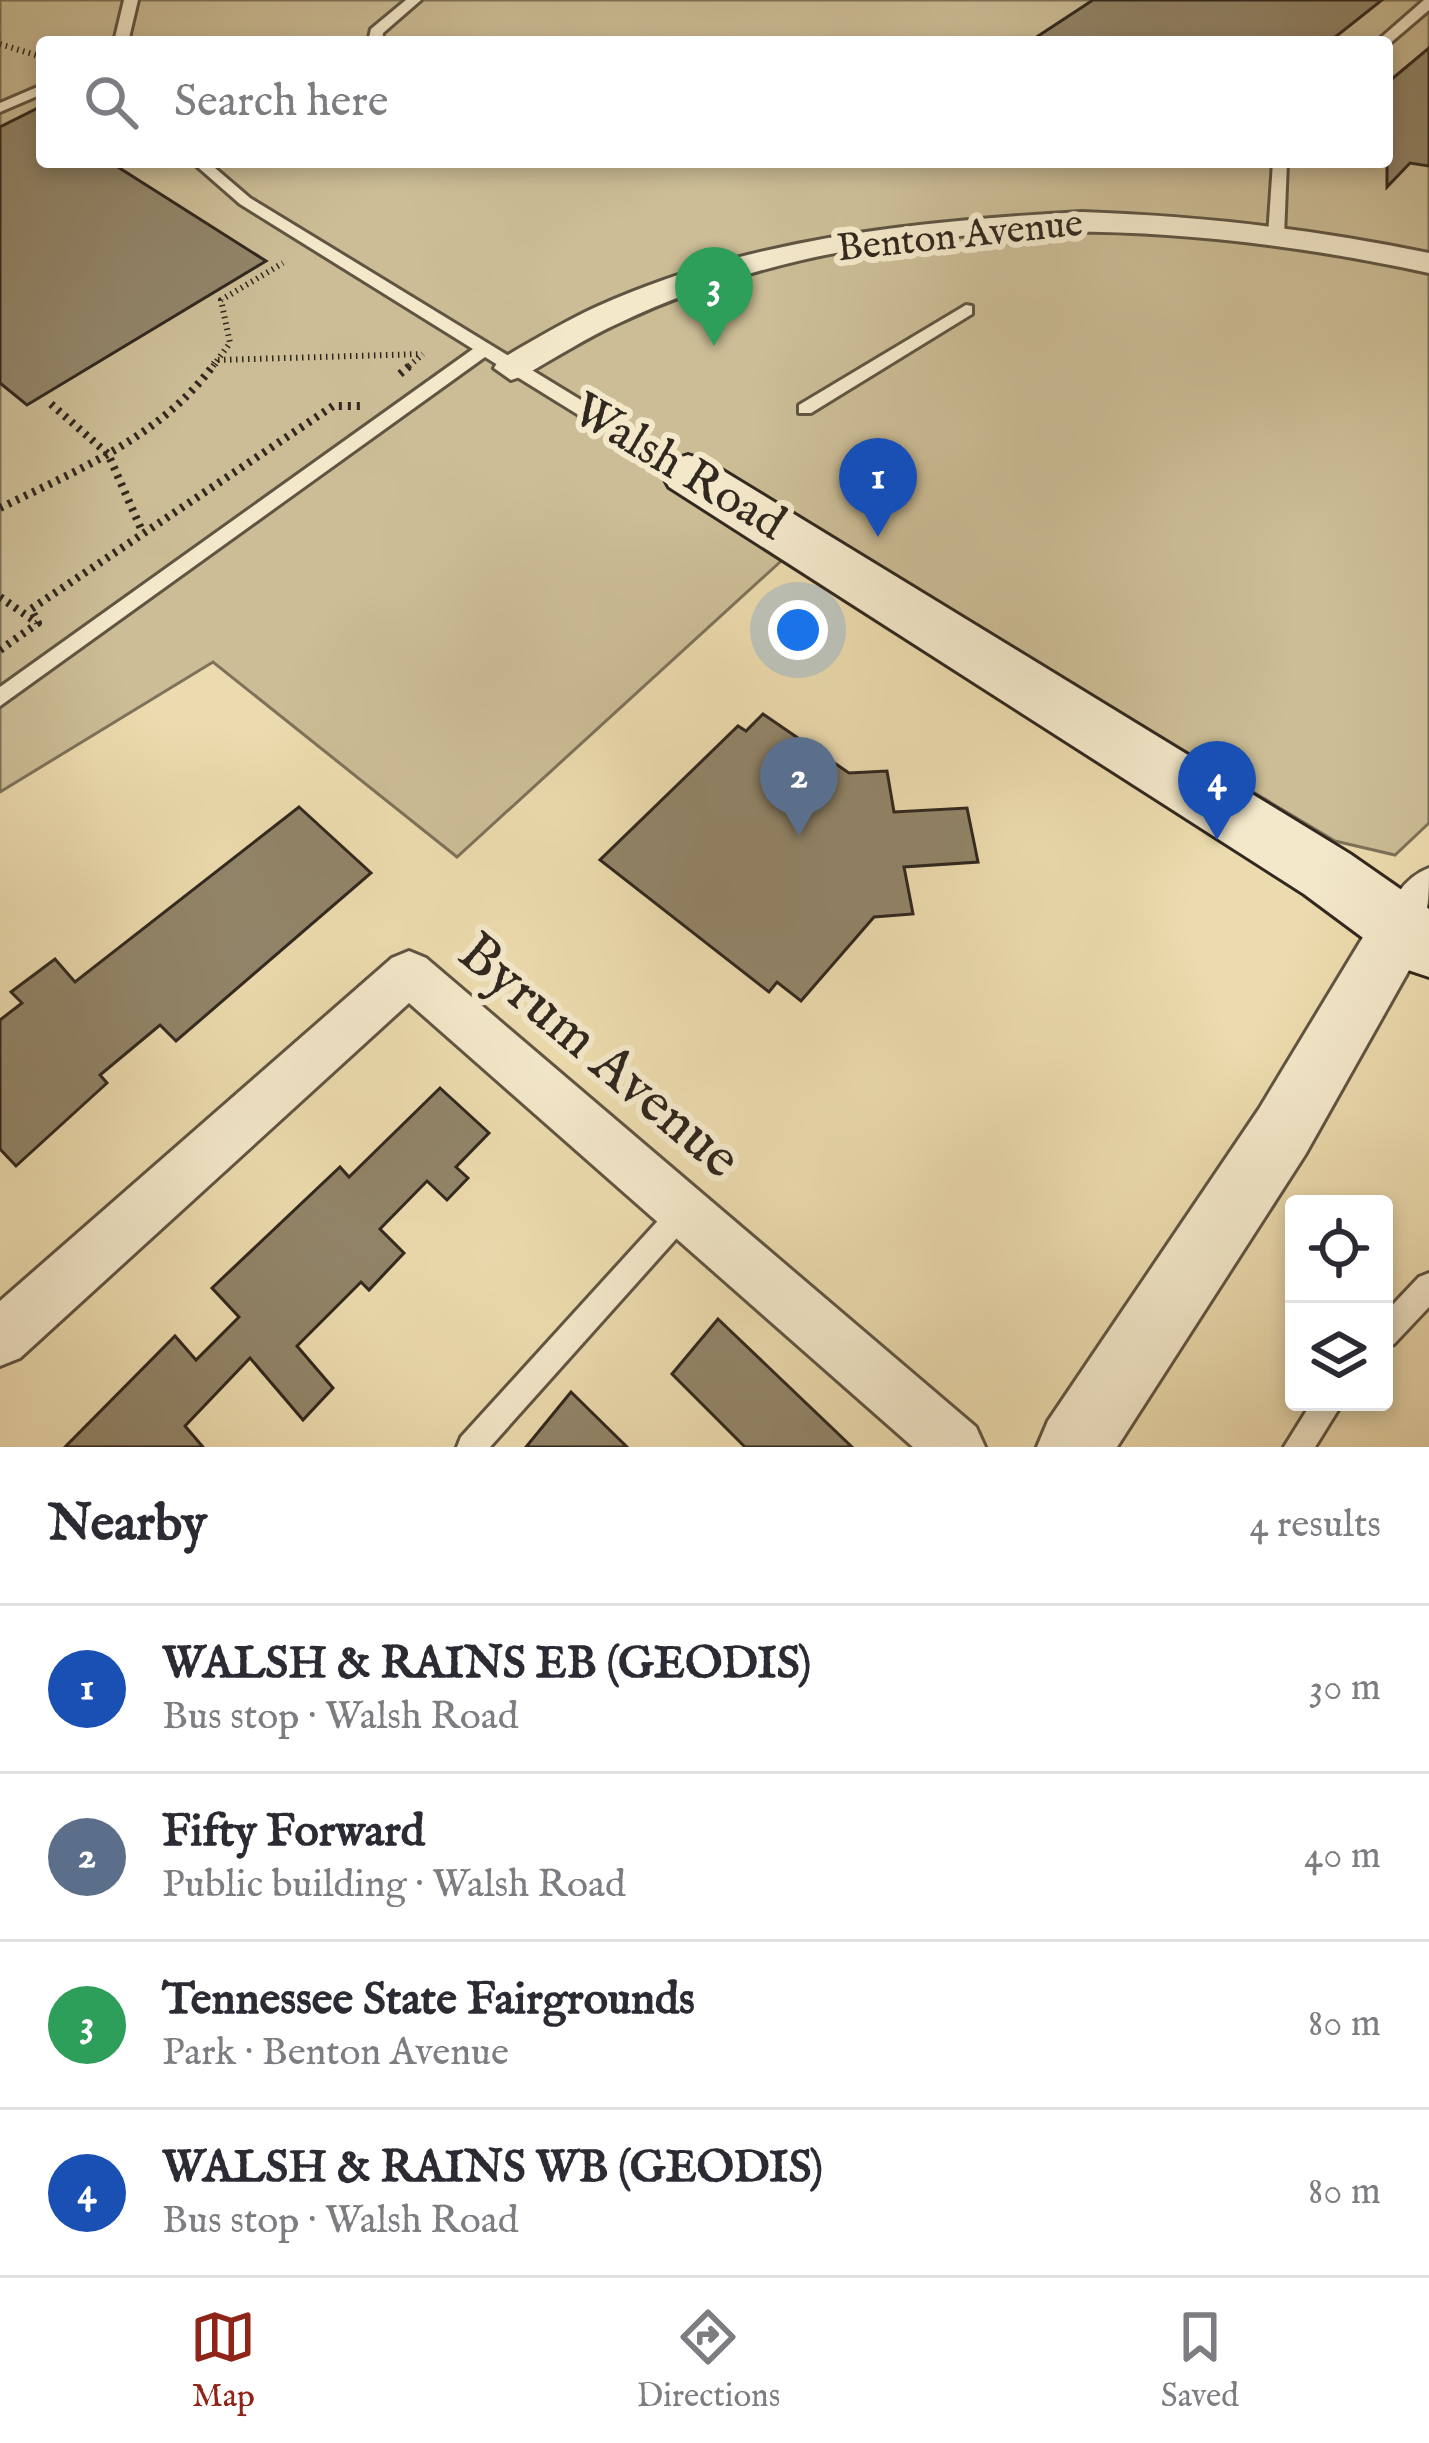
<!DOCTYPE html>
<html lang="en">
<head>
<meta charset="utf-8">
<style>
  :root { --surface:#fff; --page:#f2f2f3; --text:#2b2b33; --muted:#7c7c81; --line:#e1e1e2; --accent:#8f2418 }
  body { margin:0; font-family:"IM FELL English",serif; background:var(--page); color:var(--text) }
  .controls { position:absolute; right:36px; bottom:36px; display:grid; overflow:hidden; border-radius:12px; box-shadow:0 6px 18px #0003 }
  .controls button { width:108px; height:108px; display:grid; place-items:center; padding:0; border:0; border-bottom:3px solid var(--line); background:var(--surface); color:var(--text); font:60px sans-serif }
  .you { position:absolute; left:798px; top:630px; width:42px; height:42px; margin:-30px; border:9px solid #fff; border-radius:50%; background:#1a73e8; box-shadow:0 0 0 18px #1a73e833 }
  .badge { display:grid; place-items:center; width:78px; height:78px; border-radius:50%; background:var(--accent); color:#fff; font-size:39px; font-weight:700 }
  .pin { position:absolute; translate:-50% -99px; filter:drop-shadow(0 3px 6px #0008) }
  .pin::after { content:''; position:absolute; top:63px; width:42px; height:36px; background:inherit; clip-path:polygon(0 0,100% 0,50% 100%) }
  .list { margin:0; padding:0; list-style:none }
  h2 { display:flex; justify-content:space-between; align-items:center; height:156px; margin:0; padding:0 48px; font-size:51px }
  h2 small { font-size:39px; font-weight:400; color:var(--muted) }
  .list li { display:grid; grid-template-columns:78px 1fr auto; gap:36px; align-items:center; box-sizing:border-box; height:168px; padding:0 48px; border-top:3px solid var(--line) }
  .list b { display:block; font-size:45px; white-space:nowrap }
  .list p { margin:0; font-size:39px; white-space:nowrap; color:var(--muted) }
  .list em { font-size:39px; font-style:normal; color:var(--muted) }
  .icon { flex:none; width:66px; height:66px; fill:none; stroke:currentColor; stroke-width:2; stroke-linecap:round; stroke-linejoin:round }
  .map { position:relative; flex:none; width:1429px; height:1447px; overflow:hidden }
  .search { position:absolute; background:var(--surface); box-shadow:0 6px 18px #0003; left:36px; right:36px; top:36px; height:132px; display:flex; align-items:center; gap:30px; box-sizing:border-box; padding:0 42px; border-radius:12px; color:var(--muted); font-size:45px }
  .sheet { height:828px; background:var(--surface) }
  nav { display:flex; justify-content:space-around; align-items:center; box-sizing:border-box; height:168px; border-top:3px solid var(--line); background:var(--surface); font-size:33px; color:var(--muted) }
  nav a { display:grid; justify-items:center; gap:6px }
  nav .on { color:var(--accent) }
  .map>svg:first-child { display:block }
  .green { fill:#ccbd96; stroke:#7e725a; stroke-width:3; fill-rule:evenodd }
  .building { fill:#928569; stroke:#31281f; stroke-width:3 }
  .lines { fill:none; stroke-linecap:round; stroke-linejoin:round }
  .service-casing { stroke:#605543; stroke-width:6 }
  .minor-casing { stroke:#605543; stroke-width:6 }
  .tertiary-casing { stroke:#605543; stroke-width:6 }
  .secondary-casing { stroke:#31281f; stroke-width:6 }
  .path-far1 { stroke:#31281f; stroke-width:6; stroke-dasharray:1.5 4.5; stroke-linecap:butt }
  .path { stroke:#31281f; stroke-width:8; stroke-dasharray:3 6; stroke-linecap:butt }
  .service { fill:#f3e8ca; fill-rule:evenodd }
  .minor { fill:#f3e8ca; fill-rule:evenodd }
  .tertiary { fill:#f3e8ca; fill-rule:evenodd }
  .secondary { fill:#f3e8ca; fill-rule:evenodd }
  .labels { text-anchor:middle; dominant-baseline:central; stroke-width:12; stroke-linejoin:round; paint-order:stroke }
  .far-street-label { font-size:39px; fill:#31281f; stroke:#f3e8ca }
  .street-label { font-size:48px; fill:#31281f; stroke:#f3e8ca }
  .near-street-label { font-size:57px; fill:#31281f; stroke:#f3e8ca }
</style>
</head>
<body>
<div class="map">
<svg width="1429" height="1447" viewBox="0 0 1429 1447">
  <rect width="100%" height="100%" fill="#ecdbae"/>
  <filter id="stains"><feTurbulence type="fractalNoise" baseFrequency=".00167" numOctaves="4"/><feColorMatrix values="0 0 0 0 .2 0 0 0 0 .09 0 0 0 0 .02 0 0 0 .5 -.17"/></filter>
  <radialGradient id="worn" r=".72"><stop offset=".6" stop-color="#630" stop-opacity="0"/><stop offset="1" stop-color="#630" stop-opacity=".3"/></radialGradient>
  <path class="green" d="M 0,0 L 1429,0 L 1429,823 L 1395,855 L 1335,841 L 815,530 L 457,857 L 213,662 L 0,792 ZM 42,42 L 1387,42 L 1387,162 L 42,162 Z"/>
  <g class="building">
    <polygon points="1093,0 1382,0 1329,42 1029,42"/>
    <polygon points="1429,48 1429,166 1410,163 1387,187 1387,83"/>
    <polygon points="42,106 42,162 110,162 266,261 27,405 0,383 0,127"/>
    <polygon points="763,714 849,773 887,771 894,812 967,808 978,862 904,867 913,914 874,917 801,1001 777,982 769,992 600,860 738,726 746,731"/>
    <polygon points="299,807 371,873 176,1041 160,1025 100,1075 107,1083 16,1166 0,1149 0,1020 22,1003 11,992 55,959 75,982"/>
    <polygon points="440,1088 489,1133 456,1167 468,1178 447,1200 427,1181 380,1229 404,1253 369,1290 361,1282 297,1346 333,1388 303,1420 250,1358 185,1426 203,1447 65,1447 175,1336 196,1360 239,1317 212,1288 340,1167 349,1177"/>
    <polygon points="718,1319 852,1447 745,1447 672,1374"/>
    <polygon points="571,1392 627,1447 526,1447"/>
  </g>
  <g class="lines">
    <defs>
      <g id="service">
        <polygon points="124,0 138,0 128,42 114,42"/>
        <polygon points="406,0 421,0 383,33 382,42 368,42 371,29"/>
        <polygon points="1424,0 1429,0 1429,10 1388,45 1376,42"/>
        <polygon points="42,85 42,94 0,112 0,103"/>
        <polygon points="192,162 208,162 250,198 694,469 697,474 694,479 682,479 485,357 0,706 0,687 473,349 240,204"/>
        <polygon points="1273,162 1287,162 1284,236 1276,241 1268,236"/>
        <polygon points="966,305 972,306 972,314 811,413 799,413 799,405"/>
        <polygon points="684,1198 693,1202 697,1211 693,1220 490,1447 457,1447 461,1437 675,1202"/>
        <polygon points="1429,1273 1429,1307 1394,1344 1384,1348 1384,1314 1419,1277"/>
        <polygon points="1312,1402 1343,1402 1315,1447 1284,1447"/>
      </g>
      <g id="minor">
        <path d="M 1082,212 C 1200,216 1313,229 1429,253 L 1429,273 C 1167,216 868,205 619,323 C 586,338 555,358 523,376 L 511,380 L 494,368 L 499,360 C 531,342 563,322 596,307 C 748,238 917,221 1082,212 Z"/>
        <path d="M 1429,868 C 1429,901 1429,935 1401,949 L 1385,943 L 1378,928 C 1389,904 1404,877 1429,868 Z"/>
        <polygon points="409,951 426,958 976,1427 985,1447 913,1447 409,1003 20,1358 0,1366 0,1301 392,958"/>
      </g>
      <polygon id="tertiary" points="1401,901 1422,909 1429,924 1422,947 1305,1155 1117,1447 1037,1447 1048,1421 1259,1109 1380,909"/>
      <polygon id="secondary" points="688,455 707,461 1350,854 1429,909 1429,977 1405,969 1304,894 669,487 662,474 669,461"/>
    </defs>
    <use href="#service" class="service-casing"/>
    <use href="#minor" class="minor-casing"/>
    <use href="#tertiary" class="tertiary-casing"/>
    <use href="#secondary" class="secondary-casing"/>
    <g class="path-far1">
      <polyline points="0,44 42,57"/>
      <polyline points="218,360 422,354"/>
      <polyline points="213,366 230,343 221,300 283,263"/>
      <polyline points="409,366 423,354"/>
    </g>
    <g class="path">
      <polyline points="400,374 413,363"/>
      <polyline points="51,404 108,454 143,533"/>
      <path d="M 0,508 C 80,469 162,436 215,363"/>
      <polyline points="0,597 33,620"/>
      <polyline points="0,650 38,623 31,609 333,406 361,406"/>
    </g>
    <use href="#service" class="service"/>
    <use href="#minor" class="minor"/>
    <use href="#tertiary" class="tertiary"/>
    <use href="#secondary" class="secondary"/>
  </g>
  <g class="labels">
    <g class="far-street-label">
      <text transform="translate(960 237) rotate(-6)">Benton Avenue</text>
    </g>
    <g class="street-label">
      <text transform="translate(678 468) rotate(31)">Walsh Road</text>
    </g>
    <g class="near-street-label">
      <text transform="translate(598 1057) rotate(40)">Byrum Avenue</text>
    </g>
  </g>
  <rect width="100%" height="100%" filter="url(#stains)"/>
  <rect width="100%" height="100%" fill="url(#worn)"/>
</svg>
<div class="controls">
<button><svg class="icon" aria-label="locate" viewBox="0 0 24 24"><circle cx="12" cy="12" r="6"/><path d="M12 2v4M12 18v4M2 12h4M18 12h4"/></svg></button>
<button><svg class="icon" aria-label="layers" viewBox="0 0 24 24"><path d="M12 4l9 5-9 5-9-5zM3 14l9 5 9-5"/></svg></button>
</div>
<div class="you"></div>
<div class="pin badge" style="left:878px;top:537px;background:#1a4fb4">1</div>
<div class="pin badge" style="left:799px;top:836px;background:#5c6f8a">2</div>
<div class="pin badge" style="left:714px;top:346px;background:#2e9e5b">3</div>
<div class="pin badge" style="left:1217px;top:840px;background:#1a4fb4">4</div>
<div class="search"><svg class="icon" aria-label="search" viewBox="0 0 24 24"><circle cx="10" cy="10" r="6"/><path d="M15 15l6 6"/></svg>Search here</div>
</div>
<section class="sheet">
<h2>Nearby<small>4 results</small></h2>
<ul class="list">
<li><span class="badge" style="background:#1a4fb4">1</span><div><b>WALSH &amp; RAINS EB (GEODIS)</b><p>Bus stop · Walsh Road</p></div><em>30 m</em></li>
<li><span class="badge" style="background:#5c6f8a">2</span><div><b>Fifty Forward</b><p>Public building · Walsh Road</p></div><em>40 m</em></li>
<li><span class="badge" style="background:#2e9e5b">3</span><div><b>Tennessee State Fairgrounds</b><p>Park · Benton Avenue</p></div><em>80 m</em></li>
<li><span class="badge" style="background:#1a4fb4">4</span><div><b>WALSH &amp; RAINS WB (GEODIS)</b><p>Bus stop · Walsh Road</p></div><em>80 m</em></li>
</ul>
</section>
<nav>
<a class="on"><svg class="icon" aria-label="map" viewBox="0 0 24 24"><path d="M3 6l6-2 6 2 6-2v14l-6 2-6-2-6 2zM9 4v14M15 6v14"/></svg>Map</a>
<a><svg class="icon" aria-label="directions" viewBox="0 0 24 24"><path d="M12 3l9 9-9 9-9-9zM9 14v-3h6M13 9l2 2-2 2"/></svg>Directions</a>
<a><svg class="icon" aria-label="saved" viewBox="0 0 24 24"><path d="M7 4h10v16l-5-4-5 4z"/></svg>Saved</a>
</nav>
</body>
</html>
